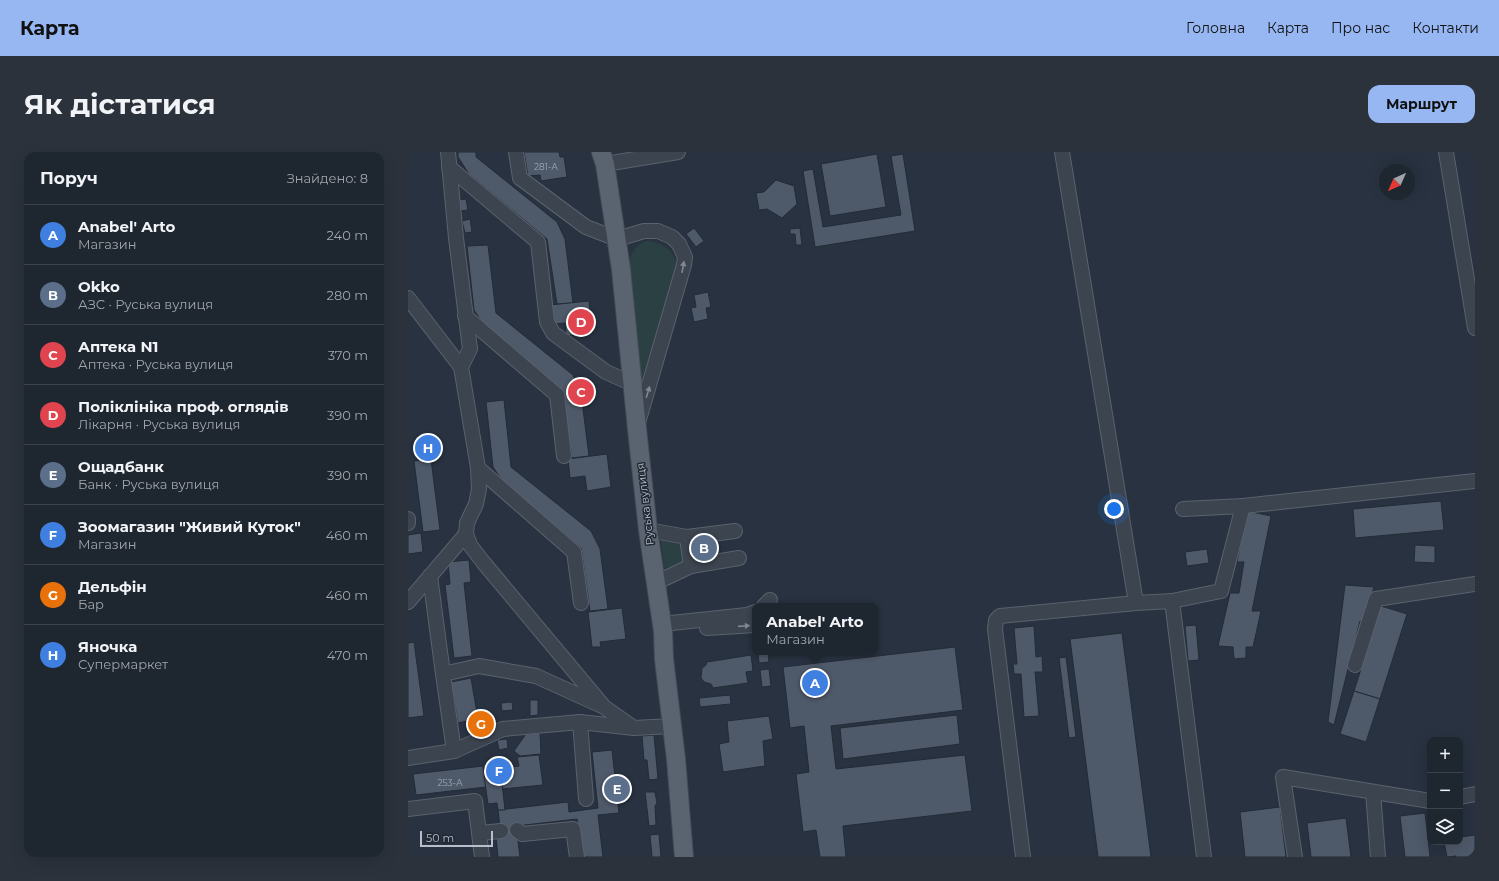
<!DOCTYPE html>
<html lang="uk">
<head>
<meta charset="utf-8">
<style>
  :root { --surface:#1e2630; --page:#2b323c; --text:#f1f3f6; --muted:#a1a5ab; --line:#3c434c; --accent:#96b7f2 }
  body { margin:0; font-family:Montserrat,sans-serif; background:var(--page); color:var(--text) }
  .controls { position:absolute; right:12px; bottom:12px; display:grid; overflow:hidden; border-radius:8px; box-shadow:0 4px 16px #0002 }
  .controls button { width:36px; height:36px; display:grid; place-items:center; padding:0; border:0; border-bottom:1px solid var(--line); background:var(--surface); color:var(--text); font:20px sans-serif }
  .compass { position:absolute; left:971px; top:12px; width:36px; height:36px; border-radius:50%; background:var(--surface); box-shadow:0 4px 16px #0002; rotate:225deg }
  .scale { position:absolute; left:12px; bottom:10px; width:73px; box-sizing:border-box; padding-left:4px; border:2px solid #b9bfca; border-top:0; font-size:11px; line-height:14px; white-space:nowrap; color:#b9bfca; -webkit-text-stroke:3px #212935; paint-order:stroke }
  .you { position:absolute; left:706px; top:357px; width:14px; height:14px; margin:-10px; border:3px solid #fff; border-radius:50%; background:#1a73e8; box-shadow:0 0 0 6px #1a73e833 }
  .badge { display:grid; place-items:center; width:26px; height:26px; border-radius:50%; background:var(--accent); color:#fff; font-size:13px; font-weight:700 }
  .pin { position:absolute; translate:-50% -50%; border:2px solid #fff; box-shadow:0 1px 4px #0006 }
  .popup { position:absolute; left:344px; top:451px; width:126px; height:52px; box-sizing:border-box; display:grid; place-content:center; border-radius:8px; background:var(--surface); filter:drop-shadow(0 1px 3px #0005); font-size:13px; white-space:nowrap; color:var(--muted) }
  .popup b { font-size:15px; color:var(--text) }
  .popup::after { content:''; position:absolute; left:50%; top:100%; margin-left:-8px; border:8px solid transparent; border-top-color:var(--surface) }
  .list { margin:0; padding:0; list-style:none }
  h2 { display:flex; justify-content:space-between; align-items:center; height:52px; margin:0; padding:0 16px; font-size:17px }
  h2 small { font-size:13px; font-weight:400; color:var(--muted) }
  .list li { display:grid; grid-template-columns:26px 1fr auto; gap:12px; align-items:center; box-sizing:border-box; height:60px; padding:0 16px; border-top:1px solid var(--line) }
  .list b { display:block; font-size:15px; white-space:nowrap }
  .list p { margin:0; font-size:13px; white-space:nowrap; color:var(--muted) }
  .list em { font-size:13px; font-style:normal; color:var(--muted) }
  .icon { flex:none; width:22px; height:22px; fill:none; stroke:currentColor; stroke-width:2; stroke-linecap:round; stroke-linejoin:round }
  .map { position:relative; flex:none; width:1067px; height:705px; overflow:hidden; border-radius:12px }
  header { display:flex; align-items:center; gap:24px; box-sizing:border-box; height:56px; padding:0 20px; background:var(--accent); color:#111 }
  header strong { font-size:19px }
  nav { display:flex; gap:22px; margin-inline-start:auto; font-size:14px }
  .intro { display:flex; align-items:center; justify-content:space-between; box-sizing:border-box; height:96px; padding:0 24px }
  h1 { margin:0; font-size:28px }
  .button { padding:10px 18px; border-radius:12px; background:var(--accent); color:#111; font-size:14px; font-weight:700 }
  main { display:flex; gap:24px; padding:0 24px }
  aside { flex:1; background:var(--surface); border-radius:12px; box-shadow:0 4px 16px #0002 }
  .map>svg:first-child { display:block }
  .green { fill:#2b4042 }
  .building { fill:#4e5969; stroke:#232b37 }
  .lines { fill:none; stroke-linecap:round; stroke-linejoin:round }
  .minor-casing { stroke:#5a626d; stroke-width:16 }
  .major-casing { stroke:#464d59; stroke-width:20 }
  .minor { stroke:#3c4450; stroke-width:14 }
  .major { stroke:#5a6370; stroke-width:18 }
  .oneway { fill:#818893 }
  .labels { text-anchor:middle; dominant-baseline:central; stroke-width:3; stroke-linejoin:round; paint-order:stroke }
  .number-label { font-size:9px; fill:#9ea6b2 }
  .street-label { font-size:11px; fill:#b9bfca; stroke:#212935 }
</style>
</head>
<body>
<header>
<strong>Карта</strong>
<nav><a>Головна</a><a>Карта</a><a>Про нас</a><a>Контакти</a></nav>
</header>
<div class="intro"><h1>Як дістатися</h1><a class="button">Маршрут</a></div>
<main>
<aside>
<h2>Поруч<small>Знайдено: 8</small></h2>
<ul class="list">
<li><span class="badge" style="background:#3f7fe0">A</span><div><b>Anabel' Arto</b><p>Магазин</p></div><em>240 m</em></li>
<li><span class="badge" style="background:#5c6f8a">B</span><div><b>Okko</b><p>АЗС · Руська вулиця</p></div><em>280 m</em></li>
<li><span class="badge" style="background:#e0444e">C</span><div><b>Аптека N1</b><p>Аптека · Руська вулиця</p></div><em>370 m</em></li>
<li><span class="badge" style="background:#e0444e">D</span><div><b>Поліклініка проф. оглядів</b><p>Лікарня · Руська вулиця</p></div><em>390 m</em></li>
<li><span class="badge" style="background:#5c6f8a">E</span><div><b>Ощадбанк</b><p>Банк · Руська вулиця</p></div><em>390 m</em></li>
<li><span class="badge" style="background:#3f7fe0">F</span><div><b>Зоомагазин &quot;Живий Куток&quot;</b><p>Магазин</p></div><em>460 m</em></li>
<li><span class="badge" style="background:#e8710a">G</span><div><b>Дельфін</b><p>Бар</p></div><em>460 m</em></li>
<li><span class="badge" style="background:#3f7fe0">H</span><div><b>Яночка</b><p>Супермаркет</p></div><em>470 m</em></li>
</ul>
</aside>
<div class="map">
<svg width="1067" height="705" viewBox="0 0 1067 705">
  <rect width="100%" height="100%" fill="#283240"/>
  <g class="green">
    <path d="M 239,89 C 251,89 268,98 268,112 C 269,116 267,121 266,125 L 234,229 L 220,114 C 222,103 226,93 239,89 Z"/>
    <polygon points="274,387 276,412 256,416 253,388"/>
  </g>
  <g class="building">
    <polygon points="50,0 68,0 68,5 149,70 157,87 165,151 149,152 139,87 61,22 50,5"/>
    <polygon points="116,0 151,0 152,5 156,5 159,25 133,29 132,23 120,24"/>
    <polygon points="469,2 478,55 422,64 413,12"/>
    <polygon points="495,2 507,79 407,95 395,19 405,17 415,75 493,63 483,4"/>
    <polygon points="368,28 386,34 389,52 374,66 359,57 351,58 348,41 356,40"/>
    <polygon points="58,47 60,58 53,59 51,48"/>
    <polygon points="62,67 64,80 57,81 54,69"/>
    <polygon points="286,76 296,89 288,95 278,82"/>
    <polygon points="392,76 394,93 388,93 387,82 382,82 382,77"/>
    <polygon points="80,93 88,161 165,223 173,241 181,304 164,306 154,240 77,175 66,158 59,94"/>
    <polygon points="300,140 303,155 298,156 300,167 286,170 283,156 288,155 286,143"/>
    <polygon points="181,149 184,181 158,184 157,171 144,172 142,153"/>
    <polygon points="96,248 103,315 183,379 192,397 200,457 182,459 173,396 96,331 85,315 78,250"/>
    <polygon points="26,282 30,305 11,308 7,285"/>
    <polygon points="199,302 203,335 179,339 177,324 162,326 160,307"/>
    <polygon points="23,307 32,378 15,380 6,309"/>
    <polygon points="1033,349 1036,378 947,386 945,357"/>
    <polygon points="839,359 863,364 844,459 853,459 845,495 838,495 838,506 826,507 825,495 810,494 822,441 831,441 836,410 829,410"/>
    <polygon points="13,381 15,400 0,402 0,383"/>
    <polygon points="1007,393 1027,394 1027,411 1006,410"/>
    <polygon points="799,397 801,411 779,414 777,400"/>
    <polygon points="61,408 63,430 56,431 64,504 46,506 37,433 42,432 40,410"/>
    <polygon points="937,433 966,435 956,470 952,469 926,573 920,570"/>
    <polygon points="973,454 999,462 972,547 946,539"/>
    <polygon points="214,456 218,487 192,490 193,495 184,495 180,460"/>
    <polygon points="788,473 791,508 780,509 777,474"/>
    <polygon points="626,474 628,505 634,504 635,520 627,520 631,564 616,565 613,522 606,522 605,512 609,512 606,476"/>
    <polygon points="714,481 743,705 690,705 662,487"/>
    <polygon points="6,490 16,564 0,566 0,491"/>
    <polygon points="547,495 555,558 423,574 428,617 557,603 564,659 435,674 438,705 412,705 408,678 395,680 388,622 401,620 396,574 382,576 375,515"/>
    <polygon points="350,500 360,500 361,510 351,511"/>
    <polygon points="343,503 345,519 338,520 340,531 305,536 303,532 296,530 293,526 294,516 298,513 299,510"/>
    <polygon points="658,505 668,585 661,586 651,506"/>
    <polygon points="361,517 363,534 354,535 352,518"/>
    <polygon points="63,526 70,567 77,566 80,580 66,582 64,568 50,571 43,530"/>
    <polygon points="946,539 972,547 958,590 932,582"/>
    <polygon points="322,543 323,552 292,555 291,546"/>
    <polygon points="122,548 130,548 130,563 122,564"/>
    <polygon points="104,550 105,558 94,559 93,551"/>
    <polygon points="549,563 552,592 435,607 432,576"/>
    <polygon points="361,564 365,587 355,589 357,614 315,620 311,592 321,590 319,569"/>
    <polygon points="132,581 133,602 112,604 106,599 118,582"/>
    <polygon points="246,583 250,627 241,628 239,608 236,608 234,584"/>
    <polygon points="99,587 100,596 91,598 89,588"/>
    <polygon points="204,598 211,661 190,663 195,705 174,705 169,667 108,674 112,705 90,705 88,685 93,684 90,658 160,650 161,660 190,656 184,600"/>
    <polygon points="131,603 135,633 94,637 93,622 82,623 81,618 111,614 109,605"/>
    <polygon points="75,614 78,635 8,643 5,622"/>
    <polygon points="93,622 97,658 90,658 89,651 80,652 76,624"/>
    <polygon points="237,640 247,640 249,651 247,654 248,673 241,674"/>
    <polygon points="872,655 878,705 837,705 832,660"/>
    <polygon points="1017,661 1022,705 997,705 992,664"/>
    <polygon points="938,666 943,705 903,705 899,671"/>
    <polygon points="251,682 253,705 244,705 242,683"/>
    <polygon points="1067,683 1067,705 1048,705 1048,704 1039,705 1036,690 1052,690 1052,685"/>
  </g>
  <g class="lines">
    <defs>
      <g id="minor">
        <polyline points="40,0 48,86 62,197 53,215 70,316 71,337 68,352 59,371 58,382 62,393 75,410 196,555 226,576"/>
        <polyline points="108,0 112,26 178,75 209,87 236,79 250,79 264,85 271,92 277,105 276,113 230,271"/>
        <polyline points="654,0 728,451 764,449 796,705"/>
        <polyline points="1038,0 1067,176"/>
        <polyline points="197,12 270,0"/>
        <polyline points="41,15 130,90 139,170 145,181 198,220 225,232"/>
        <polyline points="0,146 53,215"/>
        <polyline points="57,164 149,243 156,304"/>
        <polyline points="70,316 166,400 173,451"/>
        <polyline points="775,357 835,354 1067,329"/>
        <polyline points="0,367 0,371"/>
        <polyline points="240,378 279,385 327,379"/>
        <polyline points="279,385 283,414"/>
        <polyline points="22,424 35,522"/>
        <polyline points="247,431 283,414 331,406"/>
        <polyline points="764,449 813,439 835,354"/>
        <polyline points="0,450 58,382"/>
        <polyline points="356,454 362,448"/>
        <polyline points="254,472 339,463 347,460"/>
        <polyline points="299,476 347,473"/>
        <polyline points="947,513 968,447 1067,432"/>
        <polyline points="172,570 178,647"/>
        <polyline points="46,599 35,522 71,514 128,524 192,553"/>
        <polyline points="0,606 46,599 95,577 172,570 226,576 264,574"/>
        <polyline points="965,640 970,705"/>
        <polyline points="1052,645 1067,642"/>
        <polyline points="0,657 67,649 74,705"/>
        <polyline points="109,678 114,682 165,677 169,705"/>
        <polyline points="72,681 93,679"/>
        <polyline points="615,705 587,477 588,468 592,464 728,451"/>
        <polyline points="887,705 875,625 1022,649"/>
      </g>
      <polyline id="major" points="193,0 197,12 213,117 229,277 240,378 255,479 256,507 268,607 276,705"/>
    </defs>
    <use href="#minor" class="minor-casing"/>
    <use href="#major" class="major-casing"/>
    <use href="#minor" class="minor"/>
    <use href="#major" class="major"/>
  </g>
  <defs><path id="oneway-solid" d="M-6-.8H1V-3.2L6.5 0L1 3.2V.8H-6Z"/></defs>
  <g class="oneway">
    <use href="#oneway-solid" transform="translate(275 115) rotate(-80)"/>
    <use href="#oneway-solid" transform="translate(240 240) rotate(-73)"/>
    <use href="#oneway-solid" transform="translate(336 474) rotate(-4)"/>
  </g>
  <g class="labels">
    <g class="number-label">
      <text x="138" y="14">281-А</text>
      <text x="42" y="630">253-А</text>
    </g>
    <g class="street-label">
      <text transform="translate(237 352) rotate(-97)">Руська вулиця</text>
    </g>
  </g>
</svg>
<div class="controls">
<button>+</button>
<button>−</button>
<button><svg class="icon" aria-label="layers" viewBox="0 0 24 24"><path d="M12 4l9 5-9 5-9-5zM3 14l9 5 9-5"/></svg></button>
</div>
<svg class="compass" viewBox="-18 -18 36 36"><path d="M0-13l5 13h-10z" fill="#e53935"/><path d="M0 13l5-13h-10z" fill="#a1a5ab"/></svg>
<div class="scale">50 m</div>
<div class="you"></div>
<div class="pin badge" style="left:407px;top:531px;background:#3f7fe0">A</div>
<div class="popup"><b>Anabel' Arto</b>Магазин</div>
<div class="pin badge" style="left:296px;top:396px;background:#5c6f8a">B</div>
<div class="pin badge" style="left:173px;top:240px;background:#e0444e">C</div>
<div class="pin badge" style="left:173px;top:170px;background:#e0444e">D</div>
<div class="pin badge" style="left:209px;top:637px;background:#5c6f8a">E</div>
<div class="pin badge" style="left:91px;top:619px;background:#3f7fe0">F</div>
<div class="pin badge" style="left:73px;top:572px;background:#e8710a">G</div>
<div class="pin badge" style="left:20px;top:296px;background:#3f7fe0">H</div>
</div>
</main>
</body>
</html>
